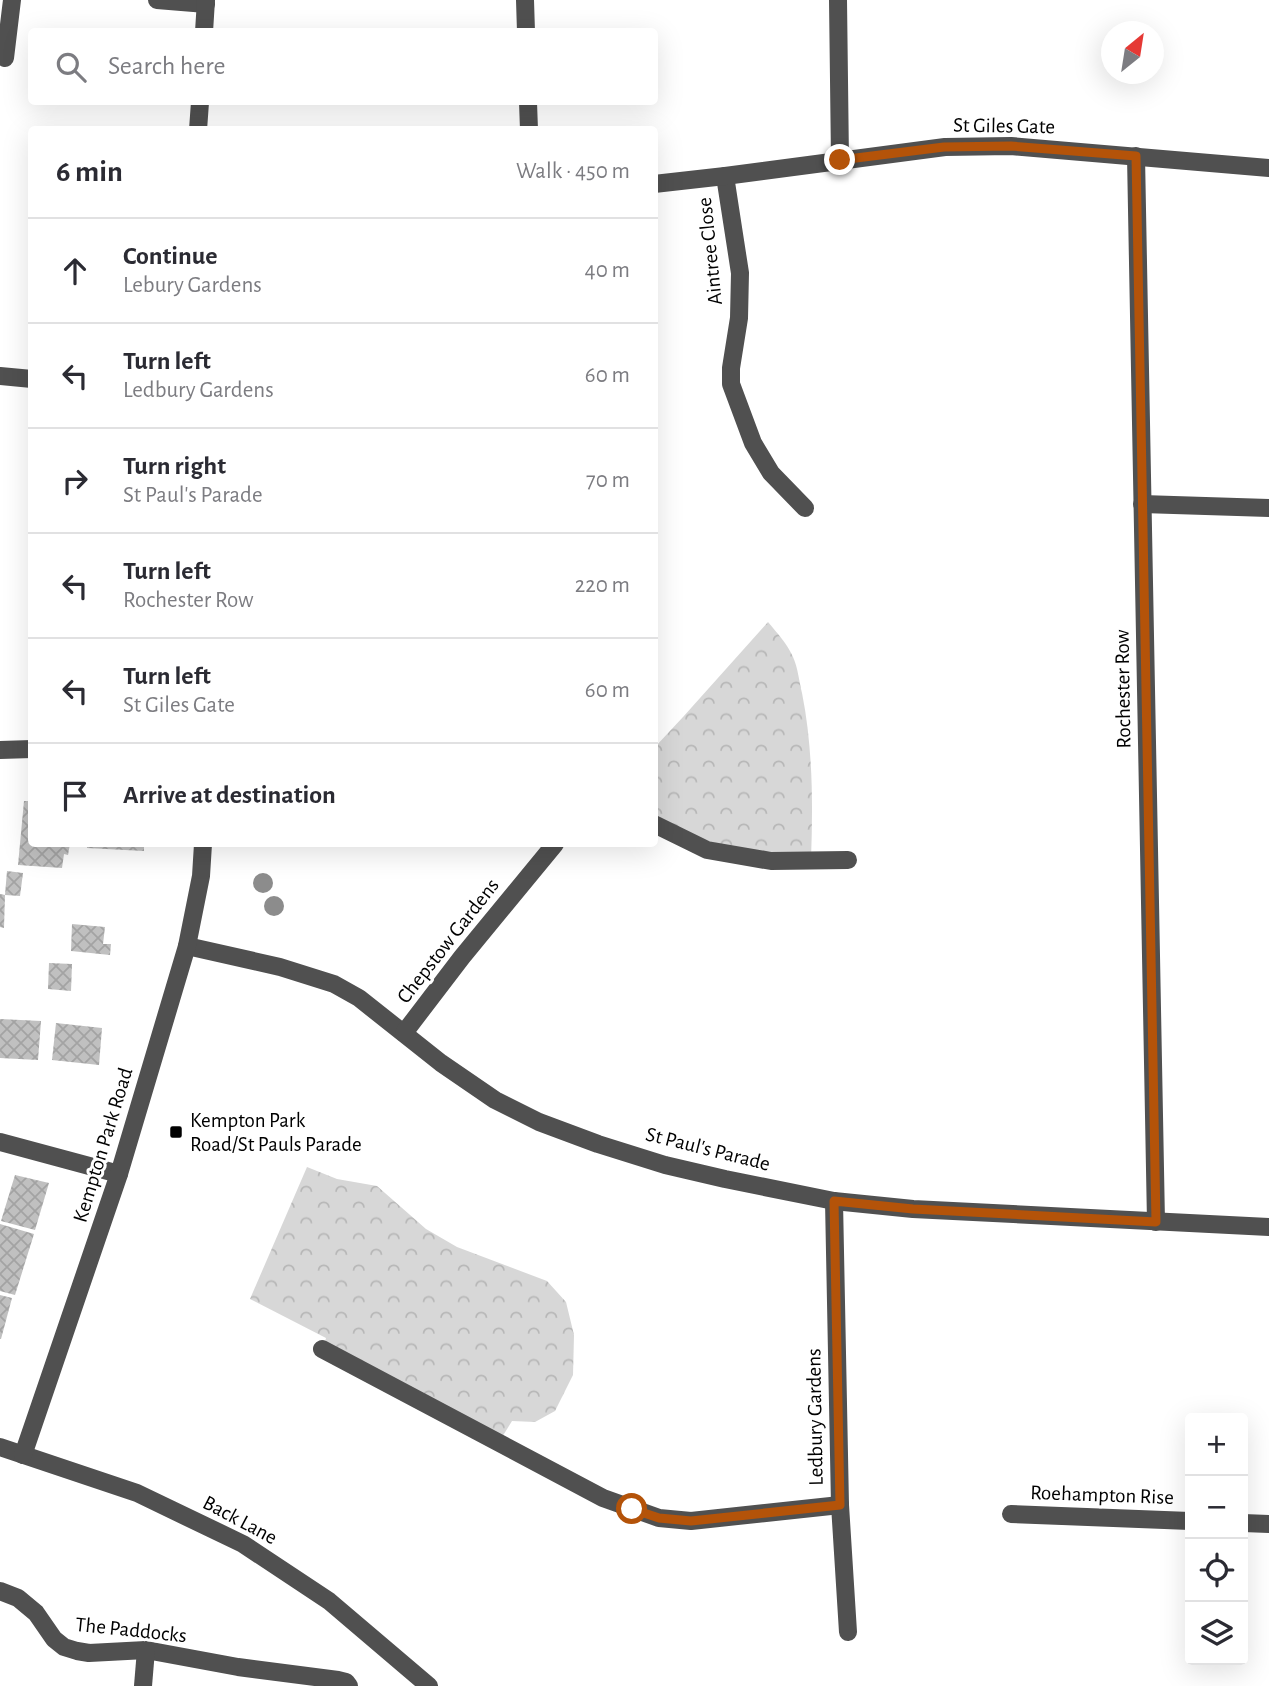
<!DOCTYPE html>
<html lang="en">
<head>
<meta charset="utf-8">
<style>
  :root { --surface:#fff; --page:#f7f7f7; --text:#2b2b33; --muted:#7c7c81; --line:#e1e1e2 }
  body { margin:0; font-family:"Alegreya Sans",sans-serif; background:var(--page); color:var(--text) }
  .controls { position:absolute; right:21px; bottom:21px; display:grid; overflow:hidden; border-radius:7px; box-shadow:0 7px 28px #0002 }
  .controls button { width:63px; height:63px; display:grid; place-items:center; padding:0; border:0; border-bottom:2px solid var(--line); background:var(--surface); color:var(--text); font:35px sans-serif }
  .compass { position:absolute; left:1101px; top:21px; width:63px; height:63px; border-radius:50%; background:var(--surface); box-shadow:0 7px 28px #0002; rotate:30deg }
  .stop { position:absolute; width:21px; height:21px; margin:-16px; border:5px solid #b45309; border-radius:50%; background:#fff }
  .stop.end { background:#b45309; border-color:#fff; box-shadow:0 2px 7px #0008 }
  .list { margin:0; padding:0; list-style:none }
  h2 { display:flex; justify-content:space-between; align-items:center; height:91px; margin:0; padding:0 28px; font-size:30px }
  h2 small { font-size:23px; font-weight:400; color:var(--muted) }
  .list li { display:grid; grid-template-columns:46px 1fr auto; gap:21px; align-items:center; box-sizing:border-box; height:105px; padding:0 28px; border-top:2px solid var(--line) }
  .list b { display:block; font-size:26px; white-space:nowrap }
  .list p { margin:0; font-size:23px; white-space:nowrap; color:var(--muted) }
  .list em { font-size:23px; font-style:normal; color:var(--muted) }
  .icon { flex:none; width:38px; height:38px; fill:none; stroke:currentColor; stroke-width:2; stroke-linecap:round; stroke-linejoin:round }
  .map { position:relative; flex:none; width:1269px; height:1686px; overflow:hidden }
  .search { position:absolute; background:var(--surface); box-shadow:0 7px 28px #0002; left:28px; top:28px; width:630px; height:77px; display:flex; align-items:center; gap:18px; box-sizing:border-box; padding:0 24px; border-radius:7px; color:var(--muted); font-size:26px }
  .panel { position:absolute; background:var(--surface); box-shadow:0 7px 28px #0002; left:28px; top:126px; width:630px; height:721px; border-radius:7px }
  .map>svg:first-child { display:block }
  .forest { fill:url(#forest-crowns) }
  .building { fill:url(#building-cross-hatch) }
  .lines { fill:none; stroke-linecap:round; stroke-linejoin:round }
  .minor { stroke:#505050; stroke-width:18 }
  .tree { fill:#8c8c8c }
  .route { stroke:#b45309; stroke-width:9 }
  .poi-dot { fill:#000; stroke:#fff; stroke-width:2.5 }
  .labels { text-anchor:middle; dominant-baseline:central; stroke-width:6; stroke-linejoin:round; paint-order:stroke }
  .street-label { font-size:21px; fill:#000; stroke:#fff }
  .poi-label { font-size:21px; fill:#000; stroke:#fff; text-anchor:start }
</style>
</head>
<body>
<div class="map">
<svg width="1269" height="1686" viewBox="0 0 1269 1686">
  <defs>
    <pattern id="forest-crowns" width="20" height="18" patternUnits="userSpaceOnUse" patternTransform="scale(1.75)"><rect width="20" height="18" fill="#d7d7d7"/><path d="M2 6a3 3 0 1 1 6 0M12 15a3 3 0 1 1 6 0" fill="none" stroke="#b7b7b7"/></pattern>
    <pattern id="building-cross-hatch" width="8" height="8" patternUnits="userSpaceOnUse" patternTransform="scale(1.75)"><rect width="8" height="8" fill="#c0c0c0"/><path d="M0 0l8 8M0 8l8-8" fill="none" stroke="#a3a3a3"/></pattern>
  </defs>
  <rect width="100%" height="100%" fill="#fff"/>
  <g class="forest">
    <path d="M 768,622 C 777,633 787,643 793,657 C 798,668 799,681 802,693 C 813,748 813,805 811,860 L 771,861 L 655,824 L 655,747 L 683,717 Z"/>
    <polygon points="307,1167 337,1179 377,1186 426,1229 457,1247 547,1281 566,1302 574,1335 573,1375 555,1411 535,1422 512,1421 499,1442 323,1349 326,1338 250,1299"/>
  </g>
  <g class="building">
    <polygon points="24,801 32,801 32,844 70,844 68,855 64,854 62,868 18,865"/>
    <polygon points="87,844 144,844 144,851 87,848"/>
    <polygon points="7,871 23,873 20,896 5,895"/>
    <polygon points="0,894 5,895 4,928 0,927"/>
    <polygon points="72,924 105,927 103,944 111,944 110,955 71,951"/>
    <polygon points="49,963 72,964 71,991 48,989"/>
    <polygon points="0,1019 41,1021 38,1060 0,1058"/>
    <polygon points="56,1023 102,1028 99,1065 52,1060"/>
    <polygon points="15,1175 49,1183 35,1230 1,1221"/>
    <polygon points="0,1224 34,1234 15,1295 0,1291"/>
    <polygon points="0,1295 12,1298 1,1339 0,1339"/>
  </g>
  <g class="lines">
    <g class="minor">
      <polyline points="157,0 206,4"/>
      <polyline points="525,0 526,32"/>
      <polyline points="838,0 840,160"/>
      <polyline points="204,32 206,0"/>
      <polyline points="5,58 12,0"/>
      <polyline points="528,102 529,130"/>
      <polyline points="198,130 200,102"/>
      <polyline points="1136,156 1156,1222"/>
      <polyline points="725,176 740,273 739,318 731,368 731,384 753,443 771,473 805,508"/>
      <polyline points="654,184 725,176 945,147 1011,146 1269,168"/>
      <polyline points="0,376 32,379"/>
      <polyline points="1142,504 1269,508"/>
      <polyline points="0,750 32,749"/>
      <polyline points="654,824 707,850 771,861 848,860"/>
      <polyline points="187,946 280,967 334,984 359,998 441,1063 495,1100 539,1122 598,1144 665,1165 725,1179 834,1201 913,1209 1269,1227"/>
      <polyline points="404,1033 462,957 555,844"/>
      <polyline points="0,1142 119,1174"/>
      <polyline points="834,1201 840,1505 848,1632"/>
      <polyline points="322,1349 603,1498 659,1518 691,1521 840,1505"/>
      <polyline points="0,1447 137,1493 243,1544 329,1601 429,1686"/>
      <polyline points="23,1455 119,1174 187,946 201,876 203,844"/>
      <polyline points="1011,1514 1190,1521"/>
      <polyline points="1243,1523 1269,1524"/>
      <polyline points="0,1591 18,1598 36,1613 54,1639 64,1647 77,1651 89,1653 146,1650 238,1667 338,1680 346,1682 349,1686"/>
      <polyline points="143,1686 146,1650"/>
    </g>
  </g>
  <g class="tree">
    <circle cx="263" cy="883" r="10"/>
    <circle cx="274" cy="906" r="10"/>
  </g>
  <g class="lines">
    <polyline class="route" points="632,1509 659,1518 691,1521 840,1505 834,1201 913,1209 1156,1222 1136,156 1011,146 944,147 840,160"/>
  </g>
  <rect class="poi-dot" x="169" y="1125" width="14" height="14" rx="3.5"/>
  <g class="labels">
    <g class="street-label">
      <text transform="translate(1004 126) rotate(1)">St Giles Gate</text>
      <text transform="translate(710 251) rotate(-96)">Aintree Close</text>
      <text transform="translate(1123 689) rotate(-91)">Rochester Row</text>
      <text transform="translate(448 941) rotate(-52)">Chepstow Gardens</text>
      <text transform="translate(103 1145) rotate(-73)">Kempton Park Road</text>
      <text transform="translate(708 1149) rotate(14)">St Paul's Parade</text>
      <text transform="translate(815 1417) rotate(-91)">Ledbury Gardens</text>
      <text transform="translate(1102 1495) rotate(2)">Roehampton Rise</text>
      <text transform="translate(240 1520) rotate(28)">Back Lane</text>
      <text transform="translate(131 1630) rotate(6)">The Paddocks</text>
    </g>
    <g class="poi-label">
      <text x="190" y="1120">Kempton Park<tspan x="190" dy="24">Road/St Pauls Parade</tspan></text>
    </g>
  </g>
</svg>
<div class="controls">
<button>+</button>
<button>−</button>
<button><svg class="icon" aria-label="locate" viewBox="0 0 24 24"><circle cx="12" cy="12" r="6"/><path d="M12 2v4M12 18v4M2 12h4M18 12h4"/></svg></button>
<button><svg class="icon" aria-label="layers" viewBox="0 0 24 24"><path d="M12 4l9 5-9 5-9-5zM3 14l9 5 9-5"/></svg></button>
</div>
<svg class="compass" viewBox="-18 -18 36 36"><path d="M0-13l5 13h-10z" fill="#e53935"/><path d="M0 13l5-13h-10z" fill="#7c7c81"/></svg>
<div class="stop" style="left:632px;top:1509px"></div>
<div class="stop end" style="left:840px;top:160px"></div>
<div class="search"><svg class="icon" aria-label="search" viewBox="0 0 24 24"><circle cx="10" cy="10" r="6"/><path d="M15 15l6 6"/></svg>Search here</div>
<section class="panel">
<h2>6 min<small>Walk · 450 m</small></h2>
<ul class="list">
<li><svg class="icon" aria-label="ahead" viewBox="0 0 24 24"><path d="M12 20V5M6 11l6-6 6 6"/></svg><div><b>Continue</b><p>Lebury Gardens</p></div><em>40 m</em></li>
<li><svg class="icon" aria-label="left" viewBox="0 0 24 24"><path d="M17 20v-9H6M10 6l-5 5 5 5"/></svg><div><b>Turn left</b><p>Ledbury Gardens</p></div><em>60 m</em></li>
<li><svg class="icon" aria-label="right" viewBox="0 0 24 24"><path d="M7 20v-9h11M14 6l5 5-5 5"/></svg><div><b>Turn right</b><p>St Paul's Parade</p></div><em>70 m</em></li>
<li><svg class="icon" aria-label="left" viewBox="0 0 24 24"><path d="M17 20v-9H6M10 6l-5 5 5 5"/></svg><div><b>Turn left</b><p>Rochester Row</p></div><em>220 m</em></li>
<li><svg class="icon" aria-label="left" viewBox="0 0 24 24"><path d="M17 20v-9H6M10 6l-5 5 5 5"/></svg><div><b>Turn left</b><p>St Giles Gate</p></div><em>60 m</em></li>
<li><svg class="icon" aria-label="arrive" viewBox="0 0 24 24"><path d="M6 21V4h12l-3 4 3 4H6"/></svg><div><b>Arrive at destination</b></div></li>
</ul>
</section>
</div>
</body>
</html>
